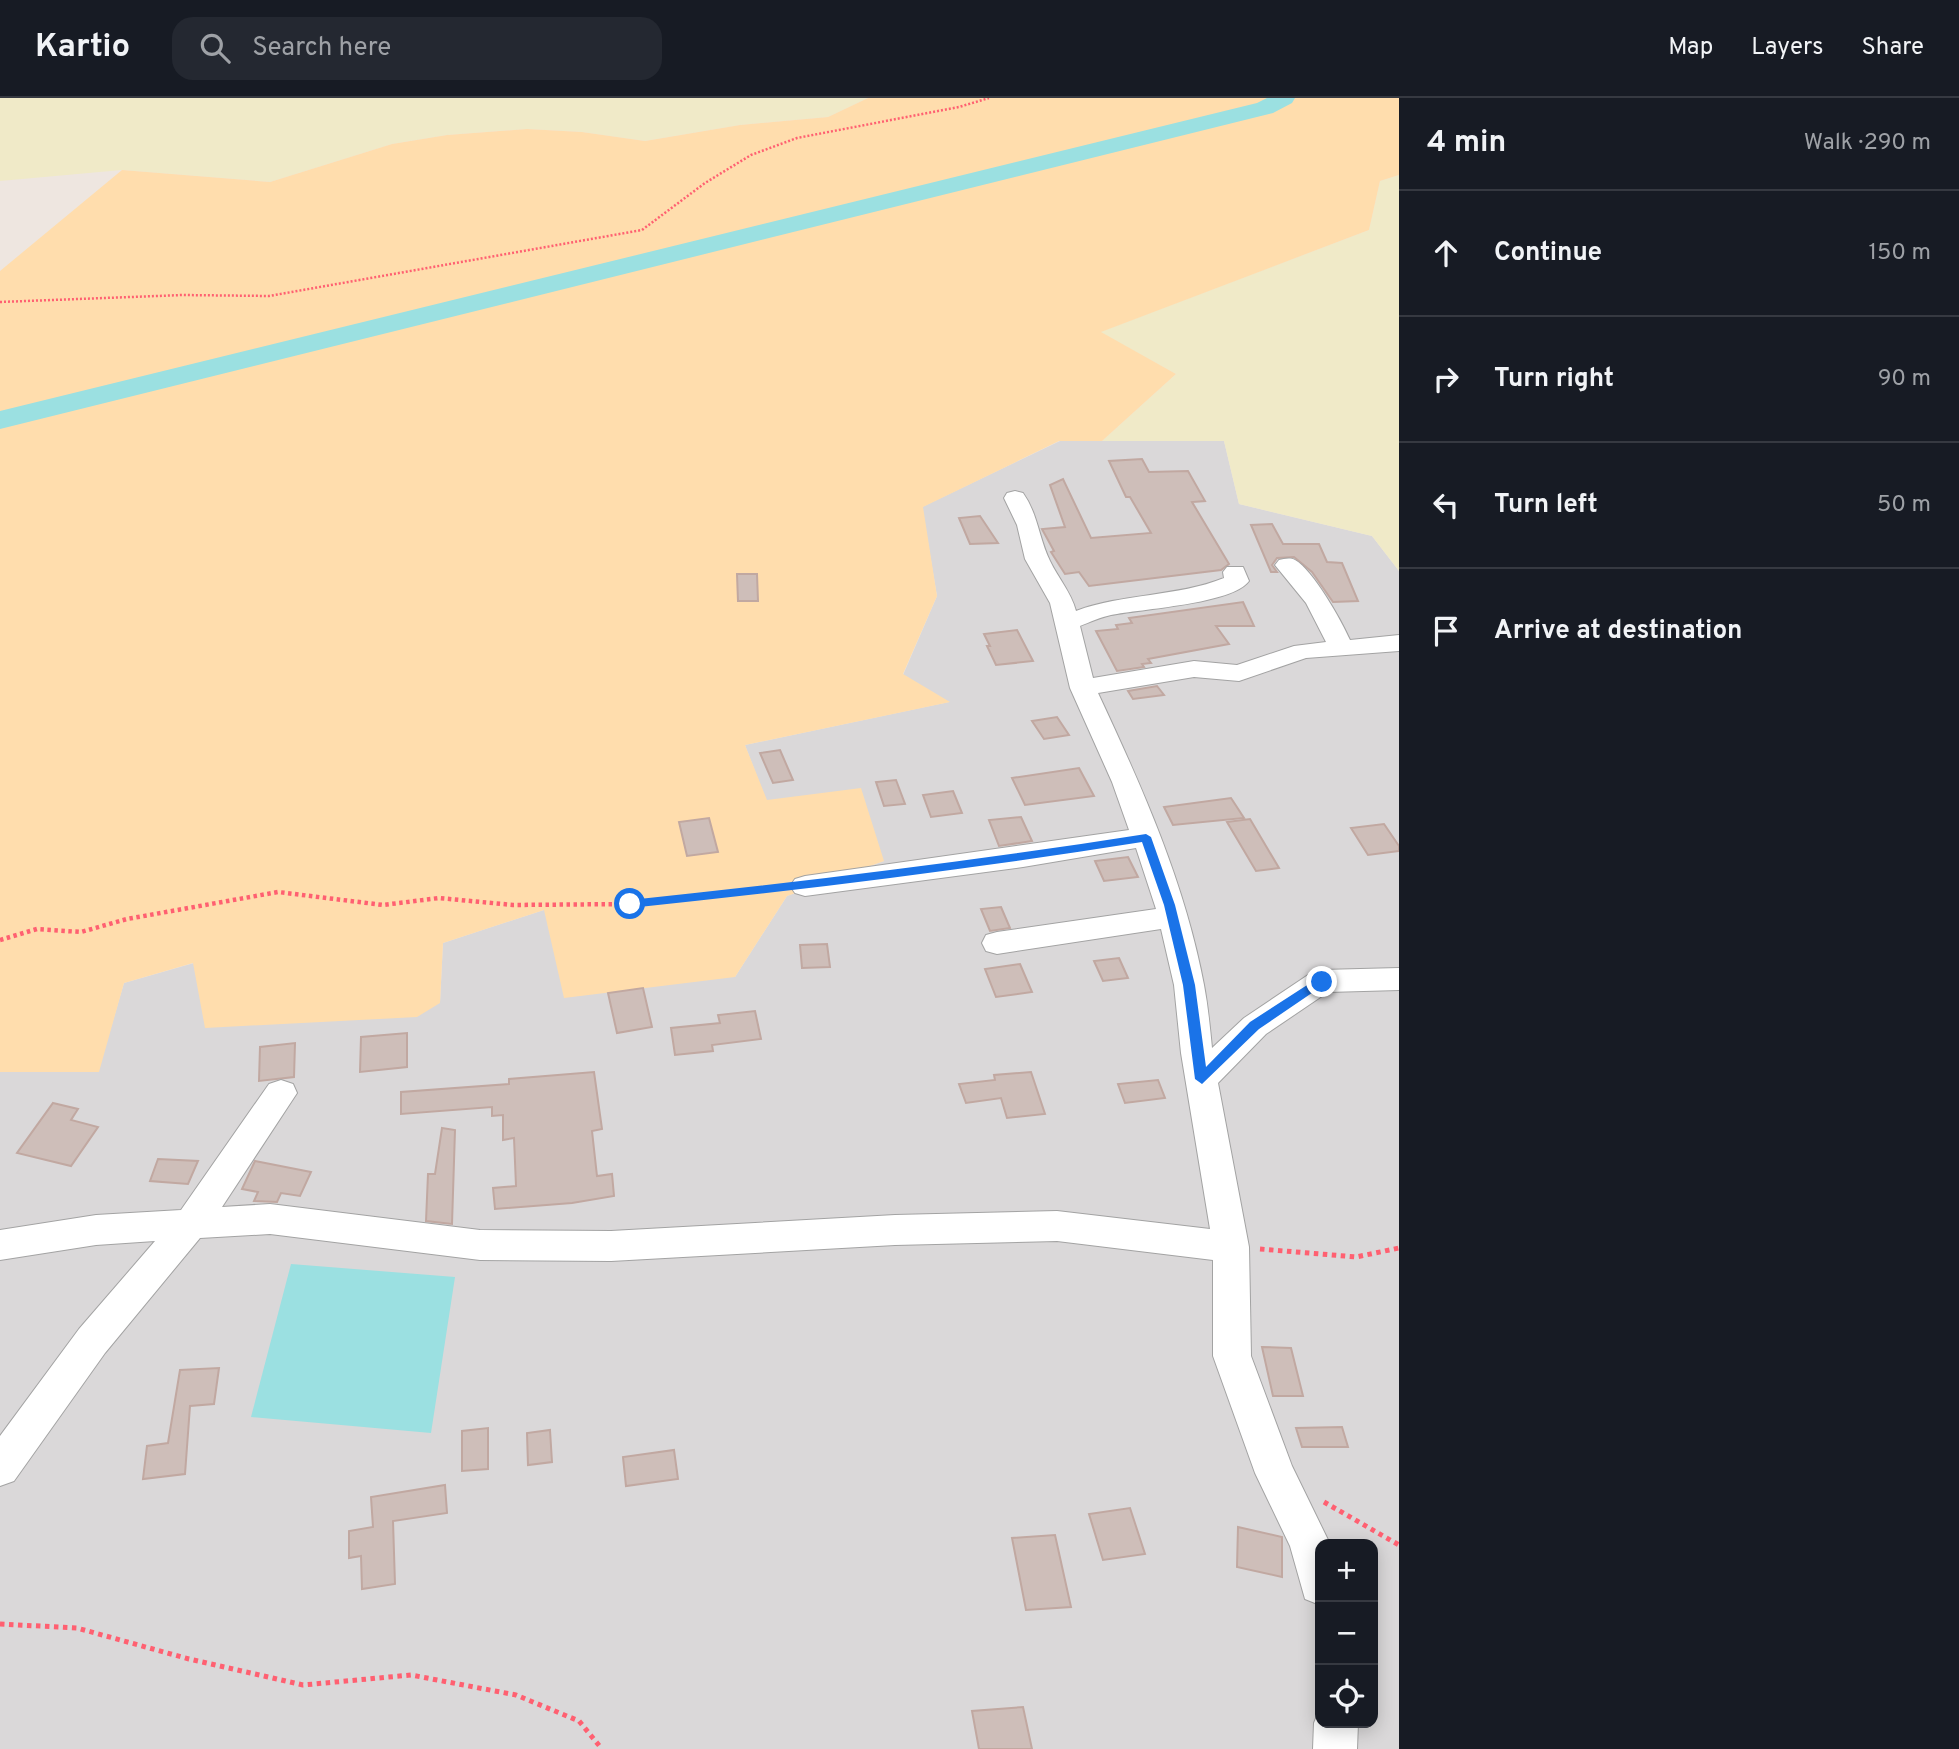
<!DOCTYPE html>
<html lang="en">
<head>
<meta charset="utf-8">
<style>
  :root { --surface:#171b24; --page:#242831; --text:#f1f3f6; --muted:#9ea1a6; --line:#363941 }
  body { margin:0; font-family:Overpass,sans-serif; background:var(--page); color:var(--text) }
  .controls { position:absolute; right:21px; bottom:21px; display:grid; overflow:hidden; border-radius:14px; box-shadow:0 4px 18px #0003 }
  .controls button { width:63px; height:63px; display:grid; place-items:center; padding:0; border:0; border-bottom:2px solid var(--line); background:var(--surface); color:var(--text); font:35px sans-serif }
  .stop { position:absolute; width:21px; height:21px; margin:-16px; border:5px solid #1a73e8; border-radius:50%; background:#fff }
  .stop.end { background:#1a73e8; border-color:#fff; box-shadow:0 2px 7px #0008 }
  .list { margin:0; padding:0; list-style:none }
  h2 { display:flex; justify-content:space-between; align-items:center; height:91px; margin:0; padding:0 28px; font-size:30px }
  h2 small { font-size:23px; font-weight:400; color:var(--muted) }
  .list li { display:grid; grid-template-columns:46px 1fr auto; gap:21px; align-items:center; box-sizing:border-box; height:126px; padding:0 28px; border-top:2px solid var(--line) }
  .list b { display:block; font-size:26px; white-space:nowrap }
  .list em { font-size:23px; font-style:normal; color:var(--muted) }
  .icon { flex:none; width:38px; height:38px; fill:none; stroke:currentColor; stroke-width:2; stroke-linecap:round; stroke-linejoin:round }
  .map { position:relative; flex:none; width:1399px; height:1651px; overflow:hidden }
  header { display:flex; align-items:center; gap:42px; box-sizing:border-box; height:98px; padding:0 35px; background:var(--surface); border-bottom:2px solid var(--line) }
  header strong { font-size:33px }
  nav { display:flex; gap:38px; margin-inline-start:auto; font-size:24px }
  .search { width:490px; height:63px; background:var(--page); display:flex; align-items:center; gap:18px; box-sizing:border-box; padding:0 24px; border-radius:21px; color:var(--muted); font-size:26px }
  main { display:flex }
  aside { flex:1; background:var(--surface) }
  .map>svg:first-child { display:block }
  .residential { fill:#dad8d9; fill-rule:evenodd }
  .farmland { fill:#f0eac8 }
  .sand { fill:#ffddad }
  .water { fill:#9be0e1 }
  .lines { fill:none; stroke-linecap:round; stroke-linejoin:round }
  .river { fill:#9be0e1; fill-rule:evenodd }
  .building { fill:#cebeb9; stroke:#c1a8a1; stroke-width:2 }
  .minor-casing { stroke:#a3a3a3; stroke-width:2 }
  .path-far2 { stroke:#ff6071; stroke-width:2.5; stroke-dasharray:2 2; stroke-linecap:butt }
  .path-far1 { stroke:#ff6071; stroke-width:4.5; stroke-dasharray:3.5 3.5; stroke-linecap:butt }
  .path { stroke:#ff6071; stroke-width:5; stroke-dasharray:4.5 4.5; stroke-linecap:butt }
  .minor { fill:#fff; fill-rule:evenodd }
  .route { fill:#1a73e8 }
</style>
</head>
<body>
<header>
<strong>Kartio</strong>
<div class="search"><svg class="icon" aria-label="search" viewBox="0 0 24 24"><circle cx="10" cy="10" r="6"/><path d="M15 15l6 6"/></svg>Search here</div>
<nav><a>Map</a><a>Layers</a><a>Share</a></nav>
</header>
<main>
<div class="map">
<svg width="1399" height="1651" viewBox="0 0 1399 1651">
  <rect width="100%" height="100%" fill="#eee6e0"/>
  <path class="residential" d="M 1060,343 L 1224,343 L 1239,406 L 1372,438 L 1399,473 L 1399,1651 L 0,1651 L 0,974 L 98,974 L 124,885 L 194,865 L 440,905 L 443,845 L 544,812 L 735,879 L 787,798 L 884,763 L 766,702 L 745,647 L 949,604 L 903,577 L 937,498 L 922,409 ZM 1320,1446 L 1373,1446 L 1373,1625 L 1320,1625 Z"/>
  <g class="farmland">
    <polygon points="0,0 868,0 828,19 740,27 645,43 582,34 527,31 447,37 392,46 270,84 122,72 0,83"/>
    <polygon points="1399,77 1399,473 1372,438 1239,406 1224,343 1102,343 1176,276 1100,234 1369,132 1380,83"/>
  </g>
  <polygon class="sand" points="868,0 1399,0 1399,77 1380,83 1369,132 1101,234 1176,276 1102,343 1059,343 923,409 937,498 903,576 950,604 745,647 767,702 861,690 884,763 787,798 735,879 564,900 544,812 443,845 440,905 417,919 205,930 193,865 124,885 99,974 0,974 0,173 122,72 270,84 392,46 447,37 527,31 582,34 645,43 740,27 828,19"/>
  <polygon class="water" points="291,1166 455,1179 431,1335 251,1319"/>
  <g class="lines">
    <polygon class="river" points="1267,0 1295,0 1292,5 1273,15 0,331 0,313 1257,5"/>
  </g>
  <g class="building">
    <polygon points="1142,361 1149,374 1188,373 1205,403 1192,404 1229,466 1221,472 1089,488 1079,474 1065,476 1051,454 1054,453 1042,431 1065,429 1050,387 1063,381 1091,440 1151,435 1130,399 1126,399 1109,363"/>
    <polygon points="980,418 998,445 970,446 959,420"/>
    <polygon points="1272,426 1283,446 1319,446 1327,464 1342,465 1358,503 1333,504 1312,474 1294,459 1277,460 1272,467 1277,474 1271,474 1251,427"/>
    <polygon points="737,476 757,476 758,503 738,503"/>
    <polygon points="1243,504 1254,528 1216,528 1229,546 1148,561 1151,565 1142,566 1144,569 1117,573 1096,533 1118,531 1116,527 1132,525 1129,520"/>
    <polygon points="1017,532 1033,563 996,567 987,548 990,548 984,536"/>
    <polygon points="1157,588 1164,597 1133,601 1128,593"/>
    <polygon points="1057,619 1069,637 1044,641 1032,623"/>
    <polygon points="780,652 793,682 773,685 760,655"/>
    <polygon points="1079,670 1094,698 1025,707 1012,680"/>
    <polygon points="896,682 905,706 884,708 876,684"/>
    <polygon points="953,693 962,715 931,719 923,697"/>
    <polygon points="1231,700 1244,720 1173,727 1164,709"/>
    <polygon points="1021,719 1032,743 999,748 989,722"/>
    <polygon points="709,720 718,754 687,758 679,724"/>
    <polygon points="1250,721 1279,770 1256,773 1227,724"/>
    <polygon points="1384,726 1399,748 1399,753 1368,757 1351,730"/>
    <polygon points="1128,759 1138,779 1104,783 1095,763"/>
    <polygon points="1001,809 1010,830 990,833 981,811"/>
    <polygon points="827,846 830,869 802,870 800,847"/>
    <polygon points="1119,860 1128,880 1103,883 1094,863"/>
    <polygon points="1020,866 1032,894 996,899 985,871"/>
    <polygon points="643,890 652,929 617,935 608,895"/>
    <polygon points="755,913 761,941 712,947 713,953 675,957 671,930 720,925 718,917"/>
    <polygon points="407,935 407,969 360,974 361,939"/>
    <polygon points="295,945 294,979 259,983 260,949"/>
    <polygon points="594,974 602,1031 592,1033 597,1078 612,1076 614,1098 572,1105 495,1111 493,1090 516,1088 514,1040 503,1042 503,1017 492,1018 492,1009 401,1016 401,994 509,986 509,981"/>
    <polygon points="1031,974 1045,1016 1007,1020 1001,1000 966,1005 959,986 995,982 994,977"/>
    <polygon points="1158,982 1165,1000 1125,1005 1118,986"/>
    <polygon points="53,1005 78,1011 71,1022 98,1029 71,1068 17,1055"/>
    <polygon points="442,1030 455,1032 452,1126 426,1123 428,1076 435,1076"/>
    <polygon points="158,1061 198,1063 188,1086 150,1083"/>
    <polygon points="255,1063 311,1074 300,1098 281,1095 277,1104 254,1103 258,1094 242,1091"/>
    <polygon points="1262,1249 1291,1250 1303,1298 1273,1298"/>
    <polygon points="219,1270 214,1306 190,1308 185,1376 143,1381 147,1348 168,1345 180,1272"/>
    <polygon points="1342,1329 1348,1349 1302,1349 1296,1330"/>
    <polygon points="488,1330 488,1371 462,1373 462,1333"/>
    <polygon points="550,1332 552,1364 528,1367 527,1335"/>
    <polygon points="674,1352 678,1381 626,1388 623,1359"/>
    <polygon points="445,1387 447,1415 393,1423 395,1486 362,1491 361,1458 349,1460 349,1433 373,1429 371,1399"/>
    <polygon points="1130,1410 1145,1456 1103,1462 1089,1416"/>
    <polygon points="1238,1429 1282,1439 1282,1479 1237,1469"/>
    <polygon points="1055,1437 1071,1509 1026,1512 1012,1440"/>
    <polygon points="1023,1609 1032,1651 979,1651 972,1613"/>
  </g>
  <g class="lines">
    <defs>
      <g id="minor">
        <path d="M 1015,393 L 1023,395 C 1038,416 1039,441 1050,463 C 1058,480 1071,494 1076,513 C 1124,495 1177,499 1224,480 L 1223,474 L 1227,469 L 1243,469 L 1249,483 C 1233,506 1140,511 1111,517 C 1101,519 1090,524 1080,528 L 1093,580 L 1194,563 L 1237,567 L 1294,548 L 1326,544 L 1306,505 L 1275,467 L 1279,462 C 1284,461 1290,459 1295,462 C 1313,472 1341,522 1350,542 L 1399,537 L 1399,553 L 1306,560 L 1239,583 L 1194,579 L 1098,595 C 1142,689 1185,785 1204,887 C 1208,908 1210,929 1212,950 L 1244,920 L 1311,875 L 1322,872 L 1399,870 L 1399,892 L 1328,894 L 1266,936 L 1218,985 L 1249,1149 L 1251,1258 L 1292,1368 L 1330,1446 L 1320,1446 L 1320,1507 L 1305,1501 L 1290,1448 L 1255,1375 L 1213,1258 L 1213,1162 L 1057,1143 L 895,1147 L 611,1163 L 480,1162 L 270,1136 L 200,1140 L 105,1255 L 14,1383 L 0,1388 L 0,1338 L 79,1231 L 155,1143 L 96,1147 L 0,1162 L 0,1132 L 96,1117 L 181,1112 L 269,986 L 281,982 L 293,986 L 297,995 L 222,1109 L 270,1106 L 480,1132 L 611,1133 L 895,1117 L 1057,1113 L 1210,1131 L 1181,955 L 1174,887 L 1161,831 L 997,856 L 986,853 L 982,845 L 986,837 L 997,834 L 1156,811 L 1136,750 L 1023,769 L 805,798 L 795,795 L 790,788 L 795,781 L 805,778 L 1129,732 L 1112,684 L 1070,590 L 1050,505 L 1025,461 L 1017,427 L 1004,400 L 1007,395 Z"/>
        <polygon points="1320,1611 1320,1625 1358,1625 1357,1651 1313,1651 1314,1625"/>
      </g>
    </defs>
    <use href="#minor" class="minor-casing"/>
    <polyline class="path-far2" points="0,204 183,197 269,198 642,132 705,85 751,57 797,40 959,9 989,0"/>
    <polyline class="path-far1" points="0,842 37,831 81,834 127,821 278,794 383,807 439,800 513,807 630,806 780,790"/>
    <g class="path">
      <polyline points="1260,1151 1356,1159 1399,1150"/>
      <polyline points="1324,1404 1399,1447"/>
      <polyline points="0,1526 77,1530 189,1561 303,1587 411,1577 516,1597 579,1623 602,1651"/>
    </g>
    <use href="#minor" class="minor"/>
  </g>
  <path class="route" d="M 1146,736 L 1151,739 L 1175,807 L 1195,887 L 1206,969 L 1250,924 L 1318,880 L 1322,879 L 1328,884 L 1259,931 L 1202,986 L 1195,981 L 1183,887 L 1164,807 L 1142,744 C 972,771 801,792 630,810 L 624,806 L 630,802 C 802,784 974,763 1146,736 Z"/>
</svg>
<div class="controls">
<button>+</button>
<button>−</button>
<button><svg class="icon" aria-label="locate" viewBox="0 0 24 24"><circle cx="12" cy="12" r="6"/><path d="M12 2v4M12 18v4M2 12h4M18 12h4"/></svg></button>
</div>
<div class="stop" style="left:630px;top:806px"></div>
<div class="stop end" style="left:1322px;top:884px"></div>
</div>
<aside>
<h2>4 min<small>Walk · 290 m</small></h2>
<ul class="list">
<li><svg class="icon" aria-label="ahead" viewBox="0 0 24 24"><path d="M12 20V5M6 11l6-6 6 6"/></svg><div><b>Continue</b></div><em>150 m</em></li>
<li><svg class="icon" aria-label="right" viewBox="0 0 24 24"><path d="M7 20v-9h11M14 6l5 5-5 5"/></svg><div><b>Turn right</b></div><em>90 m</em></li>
<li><svg class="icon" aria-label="left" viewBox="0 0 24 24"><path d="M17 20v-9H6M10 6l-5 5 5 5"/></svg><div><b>Turn left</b></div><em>50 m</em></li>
<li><svg class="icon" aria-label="arrive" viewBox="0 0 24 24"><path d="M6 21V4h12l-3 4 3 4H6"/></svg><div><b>Arrive at destination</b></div></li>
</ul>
</aside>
</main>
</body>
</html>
